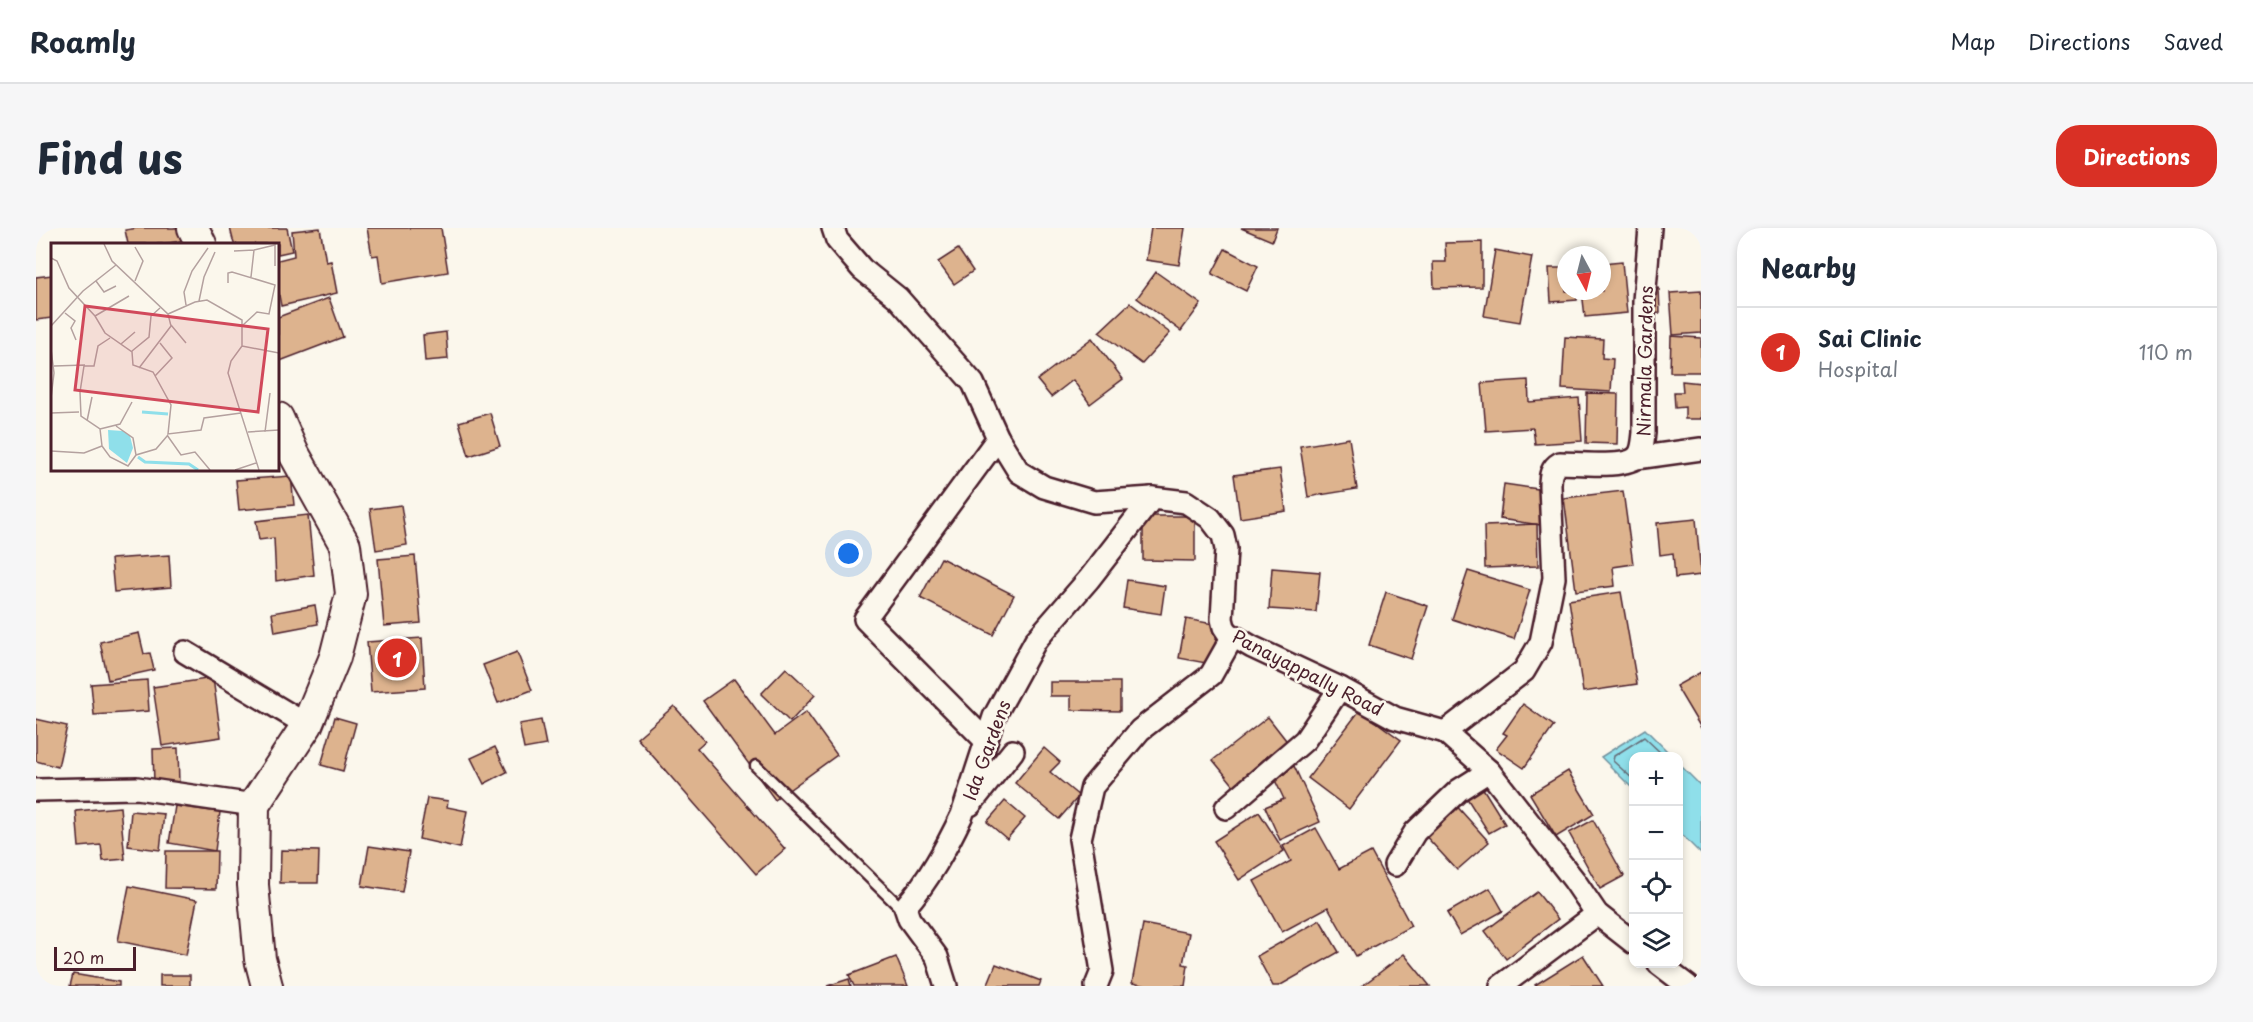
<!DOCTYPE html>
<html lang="en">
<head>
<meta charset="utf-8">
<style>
  :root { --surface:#fff; --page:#f6f6f7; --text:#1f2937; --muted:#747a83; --line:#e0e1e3; --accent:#d93025 }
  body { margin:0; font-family:"Playpen Sans",sans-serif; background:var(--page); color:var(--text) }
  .controls { position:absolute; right:18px; bottom:18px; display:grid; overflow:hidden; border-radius:12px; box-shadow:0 3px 9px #0003 }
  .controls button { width:54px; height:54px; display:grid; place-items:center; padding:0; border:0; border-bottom:2px solid var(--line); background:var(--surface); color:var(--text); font:30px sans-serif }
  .compass { position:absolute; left:1521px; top:18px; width:54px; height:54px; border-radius:50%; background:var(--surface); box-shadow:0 3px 9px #0003; rotate:173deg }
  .scale { position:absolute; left:18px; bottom:15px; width:82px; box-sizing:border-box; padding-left:6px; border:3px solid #4a1f2b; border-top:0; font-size:16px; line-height:21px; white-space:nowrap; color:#4a1f2b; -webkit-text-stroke:4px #fbf7ec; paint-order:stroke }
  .you { position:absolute; left:813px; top:326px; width:21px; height:21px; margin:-15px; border:4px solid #fff; border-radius:50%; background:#1a73e8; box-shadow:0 0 0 9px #1a73e833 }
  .badge { display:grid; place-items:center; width:39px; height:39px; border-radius:50%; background:var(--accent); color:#fff; font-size:20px; font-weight:700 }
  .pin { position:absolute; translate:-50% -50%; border:3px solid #fff; box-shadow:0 2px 6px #0006 }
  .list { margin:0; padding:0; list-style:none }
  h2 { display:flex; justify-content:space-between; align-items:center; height:78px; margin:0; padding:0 24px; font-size:26px }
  h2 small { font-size:20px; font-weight:400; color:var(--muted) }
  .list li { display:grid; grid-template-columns:39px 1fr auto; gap:18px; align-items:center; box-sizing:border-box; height:90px; padding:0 24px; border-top:2px solid var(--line) }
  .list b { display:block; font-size:22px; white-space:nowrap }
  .list p { margin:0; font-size:20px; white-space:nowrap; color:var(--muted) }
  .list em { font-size:20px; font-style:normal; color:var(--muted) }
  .icon { flex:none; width:33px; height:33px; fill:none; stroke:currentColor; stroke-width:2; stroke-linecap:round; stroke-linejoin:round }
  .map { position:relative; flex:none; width:1665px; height:758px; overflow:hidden; border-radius:24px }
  header { display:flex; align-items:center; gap:36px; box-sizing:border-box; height:84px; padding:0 30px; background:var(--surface); border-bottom:2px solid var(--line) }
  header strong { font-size:28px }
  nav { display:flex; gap:33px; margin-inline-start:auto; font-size:21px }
  .intro { display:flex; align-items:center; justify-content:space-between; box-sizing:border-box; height:144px; padding:0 36px }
  h1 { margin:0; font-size:42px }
  .button { padding:15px 27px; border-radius:24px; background:var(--accent); color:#fff; font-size:21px; font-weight:700 }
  main { display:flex; gap:36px; padding:0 36px }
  aside { flex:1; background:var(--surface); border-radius:24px; box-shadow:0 3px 9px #0003 }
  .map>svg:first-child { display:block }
  .water { fill:#8fdfea; stroke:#73929e; stroke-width:1.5 }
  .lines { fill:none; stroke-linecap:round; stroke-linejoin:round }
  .shore { stroke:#666c77; stroke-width:1.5 }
  .building { fill:#ddb38e; stroke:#4a1f2b; stroke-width:1.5 }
  .lane-casing { stroke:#4a1f2b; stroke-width:15 }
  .street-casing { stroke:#4a1f2b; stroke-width:26 }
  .secondary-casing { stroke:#4a1f2b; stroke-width:34 }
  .lane { stroke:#fbf7ec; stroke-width:10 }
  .street { stroke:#fbf7ec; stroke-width:21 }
  .secondary { stroke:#fbf7ec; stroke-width:30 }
  .labels { text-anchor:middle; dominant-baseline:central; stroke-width:5; stroke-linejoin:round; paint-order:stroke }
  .street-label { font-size:18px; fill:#4a1f2b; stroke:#fbf7ec }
  .inset-river { fill:none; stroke:#8fdfea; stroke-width:3 }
  .inset-road { fill:none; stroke:#b4a19f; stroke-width:1.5 }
  .view { fill:#d1495b; fill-opacity:0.15; stroke:#d1495b; stroke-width:3 }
  .inset-edge { fill:none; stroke:#4a1f2b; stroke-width:3 }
</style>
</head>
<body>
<header>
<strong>Roamly</strong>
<nav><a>Map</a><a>Directions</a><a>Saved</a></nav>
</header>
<div class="intro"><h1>Find us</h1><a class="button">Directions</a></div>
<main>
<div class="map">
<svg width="1665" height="758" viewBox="0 0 1665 758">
  <rect width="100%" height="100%" fill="#fbf7ec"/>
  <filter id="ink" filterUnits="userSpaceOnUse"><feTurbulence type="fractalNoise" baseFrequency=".0167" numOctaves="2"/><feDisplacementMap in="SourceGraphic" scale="12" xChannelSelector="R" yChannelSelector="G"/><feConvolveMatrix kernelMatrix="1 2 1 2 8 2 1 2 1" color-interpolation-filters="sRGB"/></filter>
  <g filter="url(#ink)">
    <g class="water">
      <polygon points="1609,501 1636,528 1598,528 1597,561 1565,529"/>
      <polygon points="1642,535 1665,558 1665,626 1643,604"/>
    </g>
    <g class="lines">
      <polyline class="shore" points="1598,552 1577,533 1578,528 1608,509 1628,528"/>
    </g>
    <g class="building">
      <polygon points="102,0 143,0 145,13 127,16 92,16 89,2"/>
      <polygon points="194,0 251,0 256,23 242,26 242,16 198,16"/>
      <polygon points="284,0 290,34 295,33 301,65 245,78 242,62 242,32 258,28 256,3"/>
      <polygon points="331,0 405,0 412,44 346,55 342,27 336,28"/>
      <polygon points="1115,0 1149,0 1143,37 1110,32"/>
      <polygon points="1205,0 1241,0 1236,13"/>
      <polygon points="1446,14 1446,59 1398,60 1397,34 1410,34 1409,15"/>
      <polygon points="922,21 937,43 918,56 902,34"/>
      <polygon points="1189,21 1222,38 1210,63 1176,46"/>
      <polygon points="1459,22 1496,29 1484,94 1448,88"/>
      <polygon points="1586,34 1591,85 1549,89 1546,63 1566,63 1566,36"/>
      <polygon points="1513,40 1530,40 1530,63 1540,63 1541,72 1515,74"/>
      <polygon points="1120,44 1165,76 1145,103 1101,70"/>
      <polygon points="16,47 16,90 0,92 0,49"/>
      <polygon points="1623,60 1624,85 1612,86 1610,61"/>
      <polygon points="1665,63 1665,105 1637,107 1634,65"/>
      <polygon points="293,70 307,109 244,133 242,125 242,89"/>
      <polygon points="1094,75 1134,105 1106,136 1063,104"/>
      <polygon points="410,104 412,131 389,133 387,107"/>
      <polygon points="1635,108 1665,110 1665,144 1634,144"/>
      <polygon points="1529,109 1567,111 1566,130 1577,131 1575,164 1526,161"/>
      <polygon points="1056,110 1087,151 1054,176 1037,152 1015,169 1001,152"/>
      <polygon points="1492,152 1493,174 1543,170 1546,213 1499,216 1497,200 1450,203 1446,155"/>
      <polygon points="1646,153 1665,155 1665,191 1649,191 1649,179 1639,180 1638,164 1647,164"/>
      <polygon points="1551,165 1582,166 1581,216 1550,215"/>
      <polygon points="454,185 464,218 433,228 423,194"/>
      <polygon points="1313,210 1321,261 1272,269 1264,218"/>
      <polygon points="1244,241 1250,283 1204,290 1198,247"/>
      <polygon points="255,248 258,277 203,282 200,252"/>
      <polygon points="1468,256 1509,262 1504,297 1464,291"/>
      <polygon points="1587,263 1597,336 1577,339 1579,358 1540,363 1528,270"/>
      <polygon points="365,277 371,317 340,322 334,281"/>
      <polygon points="272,287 278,347 240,353 238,310 223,312 220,293"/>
      <polygon points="1107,288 1159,288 1159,333 1107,332"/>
      <polygon points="1660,291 1665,347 1639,350 1637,325 1624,327 1621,295"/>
      <polygon points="1501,296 1502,338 1449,340 1448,298"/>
      <polygon points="133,327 135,359 78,364 75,331"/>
      <polygon points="379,328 385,395 348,398 342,331"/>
      <polygon points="905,330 978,367 957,407 884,370"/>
      <polygon points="1236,340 1284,344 1280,384 1233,381"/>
      <polygon points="1432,343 1494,362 1478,411 1416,391"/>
      <polygon points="1091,352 1129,358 1125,386 1087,380"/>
      <polygon points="1350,364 1392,378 1375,431 1333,417"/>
      <polygon points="1585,364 1601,456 1547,464 1533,372"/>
      <polygon points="279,377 282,396 239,404 236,385"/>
      <polygon points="1150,391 1183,397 1175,436 1143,430"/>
      <polygon points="103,405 108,426 114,425 118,442 72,452 64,414"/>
      <polygon points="386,410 389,460 335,464 331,414"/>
      <polygon points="481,424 496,462 462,475 447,437"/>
      <polygon points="750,440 779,467 754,494 725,466"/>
      <polygon points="1665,444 1665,500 1640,458"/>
      <polygon points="177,450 185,509 126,518 117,459"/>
      <polygon points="698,451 739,507 770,484 801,527 739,572 667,473"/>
      <polygon points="111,452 113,483 58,487 55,456"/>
      <polygon points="1014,454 1084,454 1084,483 1035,482 1035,468 1014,468"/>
      <polygon points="1487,476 1518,498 1488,540 1460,521 1471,507 1467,505"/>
      <polygon points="638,478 669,513 661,520 749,621 720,646 601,510"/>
      <polygon points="1324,482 1365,512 1313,581 1272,550"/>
      <polygon points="299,489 320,495 307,543 285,537"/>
      <polygon points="1232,489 1253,516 1199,559 1177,532"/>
      <polygon points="0,491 31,498 22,539 0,533"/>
      <polygon points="505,492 510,517 488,521 483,496"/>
      <polygon points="459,519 471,544 448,556 435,530"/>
      <polygon points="142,520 143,556 118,556 117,521"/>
      <polygon points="1008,520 1024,534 1014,544 1043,568 1023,591 979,555"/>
      <polygon points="1258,538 1284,594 1244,612 1229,579 1248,571 1237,548"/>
      <polygon points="1532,543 1558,586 1520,609 1494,566"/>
      <polygon points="1443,554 1469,596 1453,605 1427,564"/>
      <polygon points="391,570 412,573 411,579 431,583 424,620 383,611"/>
      <polygon points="969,573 989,590 971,611 951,594"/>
      <polygon points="1417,574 1453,614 1421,642 1385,603"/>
      <polygon points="139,578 184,584 179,623 133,615"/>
      <polygon points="84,579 89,631 67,633 65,617 43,619 40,583"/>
      <polygon points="95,583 128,586 124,622 92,618"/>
      <polygon points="1223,584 1248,623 1203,652 1178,613"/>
      <polygon points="1557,592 1588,648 1564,661 1533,605"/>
      <polygon points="1280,600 1303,641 1335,624 1375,698 1320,728 1292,679 1246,704 1218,653 1255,633 1247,618"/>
      <polygon points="333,618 373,624 366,664 326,658"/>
      <polygon points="245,622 283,623 282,655 244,655"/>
      <polygon points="130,623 181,623 180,661 129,660"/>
      <polygon points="93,658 161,672 150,727 82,713"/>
      <polygon points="1454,660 1467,683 1424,707 1411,685"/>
      <polygon points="1501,664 1522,691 1470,731 1449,703"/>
      <polygon points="1284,692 1303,724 1243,758 1237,758 1221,728"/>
      <polygon points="1107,696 1153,705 1147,736 1152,737 1149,758 1111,758 1096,755"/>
      <polygon points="1368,726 1394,758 1326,758"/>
      <polygon points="1547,727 1567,758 1500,758 1499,757"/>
      <polygon points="860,729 872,758 818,758 813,747"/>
      <polygon points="960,736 1005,753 1003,758 951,758"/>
      <polygon points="37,746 83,754 83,758 34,758"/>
      <rect x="124" y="747" width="30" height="11"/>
      <polygon points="813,751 815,758 791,758"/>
    </g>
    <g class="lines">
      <defs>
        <polyline id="lane" points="720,538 870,685"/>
        <g id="street">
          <polyline points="797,0 801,12 826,41 862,70 937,155 962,210 983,244 1008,259 1058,274 1116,270 1150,274 1174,290 1187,307 1190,321 1186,391 1188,399 1192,405 1216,419 1304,460 1359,490 1409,504 1453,543 1538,652 1561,686 1598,715"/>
          <polyline points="1600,230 1665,221"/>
          <polyline points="149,424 271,497"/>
          <path d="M 1409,504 L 1488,443 L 1505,414 L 1518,350 L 1514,258 C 1514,248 1515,240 1524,235 C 1542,235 1590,241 1602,228 C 1607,222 1607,212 1608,205 L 1608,73 L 1614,0"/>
          <polyline points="950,513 829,391 962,210"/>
          <polyline points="0,562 101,560 218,577"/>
          <polyline points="934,577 977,523"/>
          <polyline points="1190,580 1269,512 1304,460"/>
          <polyline points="1359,637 1379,604 1423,562 1453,543"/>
          <polyline points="1623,736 1652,758"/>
          <path d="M 910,758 L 901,729 L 873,691 L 869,679 C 893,652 910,620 926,587 L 958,489 L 1000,412 L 1053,351 L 1116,270"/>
          <polyline points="1060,758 1066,743 1044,611 1056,559 1104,502 1175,447 1197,408"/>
          <polyline points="1465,758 1561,686"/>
        </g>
        <g id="secondary">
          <polyline points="157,0 165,16"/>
          <polyline points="231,758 224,731 217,657 218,577 271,497 299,429 315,366 309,317 257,224 242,190"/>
        </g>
      </defs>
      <use href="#lane" class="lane-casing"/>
      <use href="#street" class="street-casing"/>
      <use href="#secondary" class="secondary-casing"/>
      <use href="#lane" class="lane"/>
      <use href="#street" class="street"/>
      <use href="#secondary" class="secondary"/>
    </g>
  </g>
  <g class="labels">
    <g class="street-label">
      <text transform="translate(1608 133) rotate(-89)">Nirmala Gardens</text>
      <text transform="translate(1272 444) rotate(27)">Panayappally Road</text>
      <text transform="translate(950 522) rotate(-70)">Ida Gardens</text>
    </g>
  </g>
  <g transform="translate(15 15)">
    <rect width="228" height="228" fill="#fbf7ec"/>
    <path d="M 57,187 L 72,188 L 79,193 L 82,205 L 76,220 L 58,206 Z" fill="#8fdfea"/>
    <path class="inset-river" d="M 91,169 L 117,171M 87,214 L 94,219 L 138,221 L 147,227"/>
    <path class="inset-road" d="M 53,1 L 61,18 L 117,71 L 144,59 L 156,57 L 191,77 L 191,103 L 180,118 L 177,130 L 208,227M 84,4 L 92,18 L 84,38M 203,7 L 224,2 L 224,23M 183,8 L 203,7 L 200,34M 0,15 L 6,18 L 18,45 L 44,73 L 54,90 L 81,109 L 82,122 L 102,129 L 120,162 L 117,191 L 150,187 L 153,175 L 190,170M 45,38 L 53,49 L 65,43M 177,40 L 177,30 L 181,29 L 224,42 L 218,71 L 206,69 L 192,82M 148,58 L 153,34 L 164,9M 135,62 L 133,49 L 141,28 L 157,5M 14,70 L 24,78 L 20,85 L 25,97M 44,73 L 78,53M 120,82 L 135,100M 0,83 L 32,48 L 65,22M 70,101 L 84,89M 191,103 L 228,110M 0,106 L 3,130 L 0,155M 81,108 L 98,94 L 100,73 L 109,65M 3,123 L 34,122M 88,125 L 120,83 L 117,71M 104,133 L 121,115 L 109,100M 0,170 L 28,169M 36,178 L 41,154M 65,183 L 82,195 L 85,212M 49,186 L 69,181 L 81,159M 197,189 L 228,187M 214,189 L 219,150M 116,192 L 130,212 L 144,209 L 159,227M 51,203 L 49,186 L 30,173 L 29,149 L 33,123 L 43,123 L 47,103 L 59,95M 0,208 L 33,210 L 51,203 L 59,214 L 77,223 L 85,212 L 105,206 L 117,192M 184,227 L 205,220"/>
    <path class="view" d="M 34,63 L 217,86 L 207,169 L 24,147 Z"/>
    <rect width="228" height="228" class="inset-edge"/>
  </g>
</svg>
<div class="controls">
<button>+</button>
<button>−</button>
<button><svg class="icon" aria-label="locate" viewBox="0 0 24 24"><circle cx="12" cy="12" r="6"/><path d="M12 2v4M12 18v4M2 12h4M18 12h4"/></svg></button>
<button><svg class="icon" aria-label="layers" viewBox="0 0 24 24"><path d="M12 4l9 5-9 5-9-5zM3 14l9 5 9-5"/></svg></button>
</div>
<svg class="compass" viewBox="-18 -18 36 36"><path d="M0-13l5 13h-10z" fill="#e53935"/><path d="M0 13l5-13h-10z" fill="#747a83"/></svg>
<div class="scale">20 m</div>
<div class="you"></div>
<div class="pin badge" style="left:361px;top:430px">1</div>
</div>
<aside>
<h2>Nearby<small></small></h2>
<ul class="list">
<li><span class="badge">1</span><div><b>Sai Clinic</b><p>Hospital</p></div><em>110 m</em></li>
</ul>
</aside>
</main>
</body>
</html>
